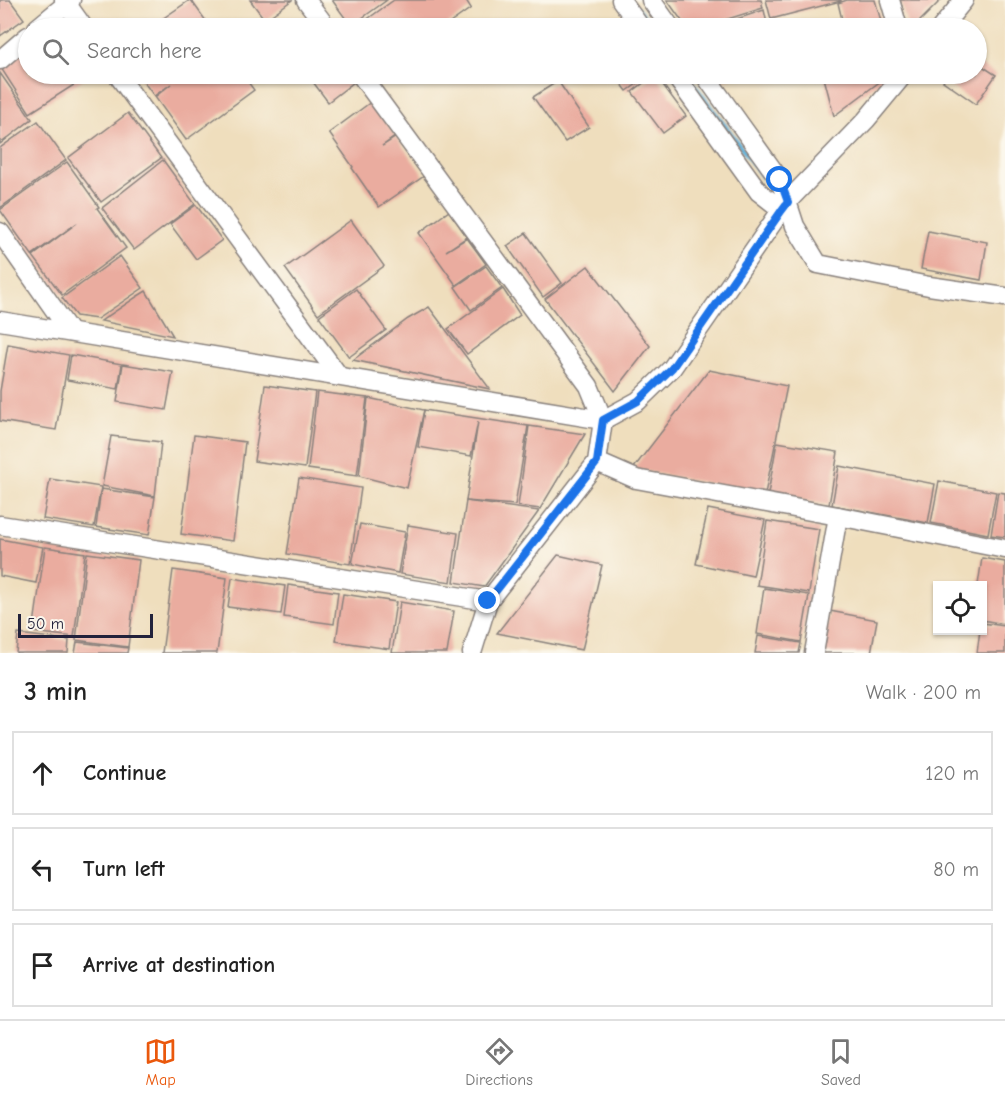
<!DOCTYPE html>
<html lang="en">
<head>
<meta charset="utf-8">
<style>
  :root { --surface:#fff; --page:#f2f2f2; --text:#222; --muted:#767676; --line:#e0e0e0; --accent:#ea580c }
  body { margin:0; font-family:"Comic Neue",sans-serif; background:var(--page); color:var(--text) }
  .controls { position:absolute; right:18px; bottom:18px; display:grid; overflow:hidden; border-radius:0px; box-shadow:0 2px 4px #0004 }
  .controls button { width:54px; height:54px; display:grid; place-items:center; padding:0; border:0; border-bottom:2px solid var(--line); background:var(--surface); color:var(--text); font:30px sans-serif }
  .scale { position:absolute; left:18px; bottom:15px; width:135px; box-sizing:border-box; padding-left:6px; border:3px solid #22223b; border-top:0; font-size:16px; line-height:21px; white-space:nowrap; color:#22223b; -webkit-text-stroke:4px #fbf7ec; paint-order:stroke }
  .stop { position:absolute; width:18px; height:18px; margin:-14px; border:4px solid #1a73e8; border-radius:50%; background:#fff }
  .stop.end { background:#1a73e8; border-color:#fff; box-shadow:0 2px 6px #0008 }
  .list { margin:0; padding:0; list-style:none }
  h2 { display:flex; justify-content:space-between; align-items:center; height:78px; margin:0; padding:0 24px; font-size:26px }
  h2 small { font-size:20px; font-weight:400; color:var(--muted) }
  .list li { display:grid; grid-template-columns:39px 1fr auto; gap:18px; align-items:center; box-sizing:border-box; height:84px; margin:0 12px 12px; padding:0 12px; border:2px solid var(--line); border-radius:0px }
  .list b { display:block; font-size:22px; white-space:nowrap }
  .list em { font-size:20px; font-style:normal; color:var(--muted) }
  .icon { flex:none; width:33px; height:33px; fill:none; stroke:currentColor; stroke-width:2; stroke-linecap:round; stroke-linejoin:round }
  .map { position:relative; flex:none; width:1005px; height:653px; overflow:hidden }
  .search { position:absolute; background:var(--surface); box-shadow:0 2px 4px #0004; left:18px; right:18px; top:18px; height:66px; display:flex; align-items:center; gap:15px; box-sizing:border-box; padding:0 21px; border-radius:33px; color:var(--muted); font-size:22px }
  .sheet { height:366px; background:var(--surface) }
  nav { display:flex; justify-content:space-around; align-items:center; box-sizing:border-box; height:84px; border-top:2px solid var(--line); background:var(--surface); font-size:16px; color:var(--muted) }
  nav a { display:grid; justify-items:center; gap:3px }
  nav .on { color:var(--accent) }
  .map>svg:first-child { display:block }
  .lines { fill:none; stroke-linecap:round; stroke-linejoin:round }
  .stream { stroke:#60b3db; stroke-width:5 }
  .building { fill:#eaac9f }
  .street-casing { stroke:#88807c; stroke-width:21 }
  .street { stroke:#fff; stroke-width:18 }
  .route { stroke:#1a73e8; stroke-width:8 }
</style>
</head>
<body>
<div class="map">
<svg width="1005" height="653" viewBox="0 0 1005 653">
  <rect width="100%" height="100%" fill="#fbf7ec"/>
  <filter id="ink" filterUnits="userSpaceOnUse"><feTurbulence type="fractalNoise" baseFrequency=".0167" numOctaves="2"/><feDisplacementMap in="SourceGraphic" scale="12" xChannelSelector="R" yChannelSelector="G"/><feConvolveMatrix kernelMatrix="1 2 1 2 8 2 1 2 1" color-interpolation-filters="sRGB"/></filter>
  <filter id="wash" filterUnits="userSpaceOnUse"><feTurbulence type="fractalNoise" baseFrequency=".008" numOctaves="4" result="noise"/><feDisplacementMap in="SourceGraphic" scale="24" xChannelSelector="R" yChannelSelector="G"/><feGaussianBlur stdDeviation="1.35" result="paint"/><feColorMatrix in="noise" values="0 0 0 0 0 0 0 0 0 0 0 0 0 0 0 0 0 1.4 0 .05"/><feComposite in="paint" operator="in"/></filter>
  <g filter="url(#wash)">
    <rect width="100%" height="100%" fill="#efdebd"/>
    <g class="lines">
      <g class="stream">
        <polyline points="638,9 653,28"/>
        <polyline points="686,74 767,182"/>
      </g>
    </g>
    <g id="blocks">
      <g class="building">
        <polygon points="0,0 10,0 24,19 0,36"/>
        <polygon points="191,0 211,28 149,28 190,0"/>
        <polygon points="250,0 292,0 265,20"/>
        <polygon points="332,0 387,0 351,26"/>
        <polygon points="394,0 466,0 471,8 443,28 355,28"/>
        <polygon points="667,0 761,0 763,8 699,28 687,28"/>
        <polygon points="766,0 841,0 841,1 771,19"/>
        <polygon points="847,0 875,0 883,28 844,28 838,3"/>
        <polygon points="900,0 941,0 913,28 908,28"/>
        <polygon points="764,10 768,28 710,28"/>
        <polygon points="64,22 68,28 55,28"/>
        <polygon points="28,48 28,74 91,74 30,113 1,68"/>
        <polygon points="976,62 996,75 976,104 943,81 948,74 976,74"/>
        <polygon points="0,73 32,119 0,144"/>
        <polygon points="138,74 242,74 254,90 186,140 155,97 171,84 154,96"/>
        <polygon points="307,74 348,74 354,82 328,102"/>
        <polygon points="614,74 651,74 627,91"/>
        <polygon points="655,74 686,116 663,133 632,92"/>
        <polygon points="720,74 737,74 725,80"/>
        <polygon points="823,74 890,74 834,116"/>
        <polygon points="558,81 589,127 565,142 533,97"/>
        <polygon points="371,102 396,136 382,146 396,137 424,176 379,207 352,168 353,167 329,133"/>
        <polygon points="128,113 161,158 101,202 68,158"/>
        <polygon points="38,121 66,160 0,208 0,148"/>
        <polygon points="163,160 195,204 134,250 102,208"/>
        <polygon points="67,162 99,207 97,208 126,248 62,295 33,256 77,223 32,255 0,210"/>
        <polygon points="196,205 222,240 196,259 170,224"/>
        <polygon points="449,211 467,237 446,251 467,238 486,264 456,285 419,233"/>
        <polygon points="351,220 384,266 318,314 285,268"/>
        <polygon points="928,231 987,242 981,280 921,269"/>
        <polygon points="526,233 562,283 543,297 507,246"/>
        <polygon points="120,256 143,288 97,319 76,316 62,298"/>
        <polygon points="486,266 502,288 471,310 455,287"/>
        <polygon points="588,266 650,346 615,391 545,299"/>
        <polygon points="356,289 386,330 349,357 319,316"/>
        <polygon points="503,289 520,315 467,354 448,329"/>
        <polygon points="146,291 173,336 101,321 138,296"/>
        <polygon points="429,307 490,389 353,360 408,319"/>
        <polygon points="8,344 69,355 56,430 0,421 0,391"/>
        <polygon points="71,355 122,364 118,389 67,380"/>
        <polygon points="123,364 173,372 166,410 117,402"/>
        <polygon points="709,370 787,386 765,494 633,469"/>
        <polygon points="265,385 315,392 305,468 254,461"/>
        <polygon points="317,392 367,398 357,476 308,469"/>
        <polygon points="368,398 424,410 407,488 359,476"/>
        <polygon points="424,410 528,426 515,505 466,501 478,422 471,456 418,447"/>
        <polygon points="529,426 585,434 540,509 518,506"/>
        <polygon points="194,435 245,442 233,541 181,534"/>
        <polygon points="111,436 161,442 155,496 102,486"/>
        <polygon points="777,442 838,452 829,505 768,494"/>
        <polygon points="839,466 935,484 928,523 832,505"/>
        <polygon points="299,478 361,488 350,564 287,554"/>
        <polygon points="50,479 101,487 94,527 43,519"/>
        <polygon points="939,481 996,492 988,534 931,523"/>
        <polygon points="101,489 155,497 149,535 96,527"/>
        <polygon points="998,492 1005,493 1005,537 991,535"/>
        <polygon points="466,501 539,511 484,587 454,582"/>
        <polygon points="708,509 765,520 753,576 696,564"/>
        <polygon points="767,521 819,529 809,593 757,585"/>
        <polygon points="360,524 405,532 398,573 352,564"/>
        <polygon points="408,525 458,533 451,582 400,574"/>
        <polygon points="0,539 43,547 36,583 0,576"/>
        <polygon points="45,547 85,553 74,637 33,632"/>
        <polygon points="87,553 139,560 128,647 76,640"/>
        <polygon points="558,555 602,565 582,650 497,633"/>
        <polygon points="982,558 1005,562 1005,624 982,620 982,585 978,585"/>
        <polygon points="173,570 227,578 217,653 162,653"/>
        <polygon points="232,578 285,586 281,614 228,607"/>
        <polygon points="288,585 338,592 334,624 284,617"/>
        <polygon points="764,588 809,595 801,642 757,634"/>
        <polygon points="343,594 396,602 389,649 336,641"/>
        <polygon points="400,602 454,611 447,653 392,653"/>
        <polygon points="830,611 877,620 871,653 822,653"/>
        <polygon points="982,623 1005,626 1005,653 977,653 980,630 982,630"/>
        <polygon points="18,634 69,640 68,653 16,653"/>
        <polygon points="758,636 801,643 799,653 755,653"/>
        <polygon points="77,642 128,648 127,653 75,653"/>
      </g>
    </g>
  </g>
  <g filter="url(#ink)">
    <use href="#blocks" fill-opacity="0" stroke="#88807c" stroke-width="1.5"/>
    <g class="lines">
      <defs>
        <g id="street">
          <polyline points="64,0 84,28"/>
          <polyline points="306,0 327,28"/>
          <polyline points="621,0 641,28"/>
          <polyline points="651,0 671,28"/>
          <polyline points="890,0 898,28"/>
          <polyline points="37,28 71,0"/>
          <polyline points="941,28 964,0"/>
          <polyline points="0,60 28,36"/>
          <polyline points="117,74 339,376"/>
          <polyline points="360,74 589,386 603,420 597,462 488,601 472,653"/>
          <polyline points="674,74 759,192 782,210"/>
          <polyline points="704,74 780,180 795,226 818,264 929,286 1005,297"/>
          <polyline points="0,232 70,332"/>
          <polyline points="0,321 603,420 638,401 672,368 787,202 866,120 904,74"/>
          <polyline points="597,462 636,479 838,516 1005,549"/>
          <polyline points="0,525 488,601"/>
          <polyline points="814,653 838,516"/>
        </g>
      </defs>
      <use href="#street" class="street-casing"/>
      <use href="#street" class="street"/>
    </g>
  </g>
  <g class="lines" filter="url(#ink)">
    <polyline class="route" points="488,601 597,462 603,420 638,401 672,368 782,210 788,202 780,180"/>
  </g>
</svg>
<div class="controls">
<button><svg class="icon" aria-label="locate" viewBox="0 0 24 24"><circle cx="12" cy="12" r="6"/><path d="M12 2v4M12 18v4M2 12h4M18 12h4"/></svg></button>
</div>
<div class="scale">50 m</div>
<div class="stop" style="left:780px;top:180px"></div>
<div class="stop end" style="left:488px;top:601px"></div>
<div class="search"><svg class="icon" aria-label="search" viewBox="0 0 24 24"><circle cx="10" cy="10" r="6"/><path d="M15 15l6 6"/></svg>Search here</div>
</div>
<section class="sheet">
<h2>3 min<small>Walk · 200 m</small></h2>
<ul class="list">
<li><svg class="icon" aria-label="ahead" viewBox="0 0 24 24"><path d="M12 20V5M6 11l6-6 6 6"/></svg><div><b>Continue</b></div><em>120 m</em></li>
<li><svg class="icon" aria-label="left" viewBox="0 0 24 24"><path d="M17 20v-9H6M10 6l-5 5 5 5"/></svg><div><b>Turn left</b></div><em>80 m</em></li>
<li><svg class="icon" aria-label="arrive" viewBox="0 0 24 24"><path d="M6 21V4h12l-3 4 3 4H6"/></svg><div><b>Arrive at destination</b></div></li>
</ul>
</section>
<nav>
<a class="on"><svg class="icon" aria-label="map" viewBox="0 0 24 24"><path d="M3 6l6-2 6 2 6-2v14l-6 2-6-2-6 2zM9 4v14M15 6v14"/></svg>Map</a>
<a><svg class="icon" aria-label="directions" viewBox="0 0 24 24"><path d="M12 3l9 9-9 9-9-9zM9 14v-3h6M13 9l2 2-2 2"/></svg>Directions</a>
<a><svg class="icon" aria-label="saved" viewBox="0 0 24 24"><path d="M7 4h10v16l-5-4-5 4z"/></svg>Saved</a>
</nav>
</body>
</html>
